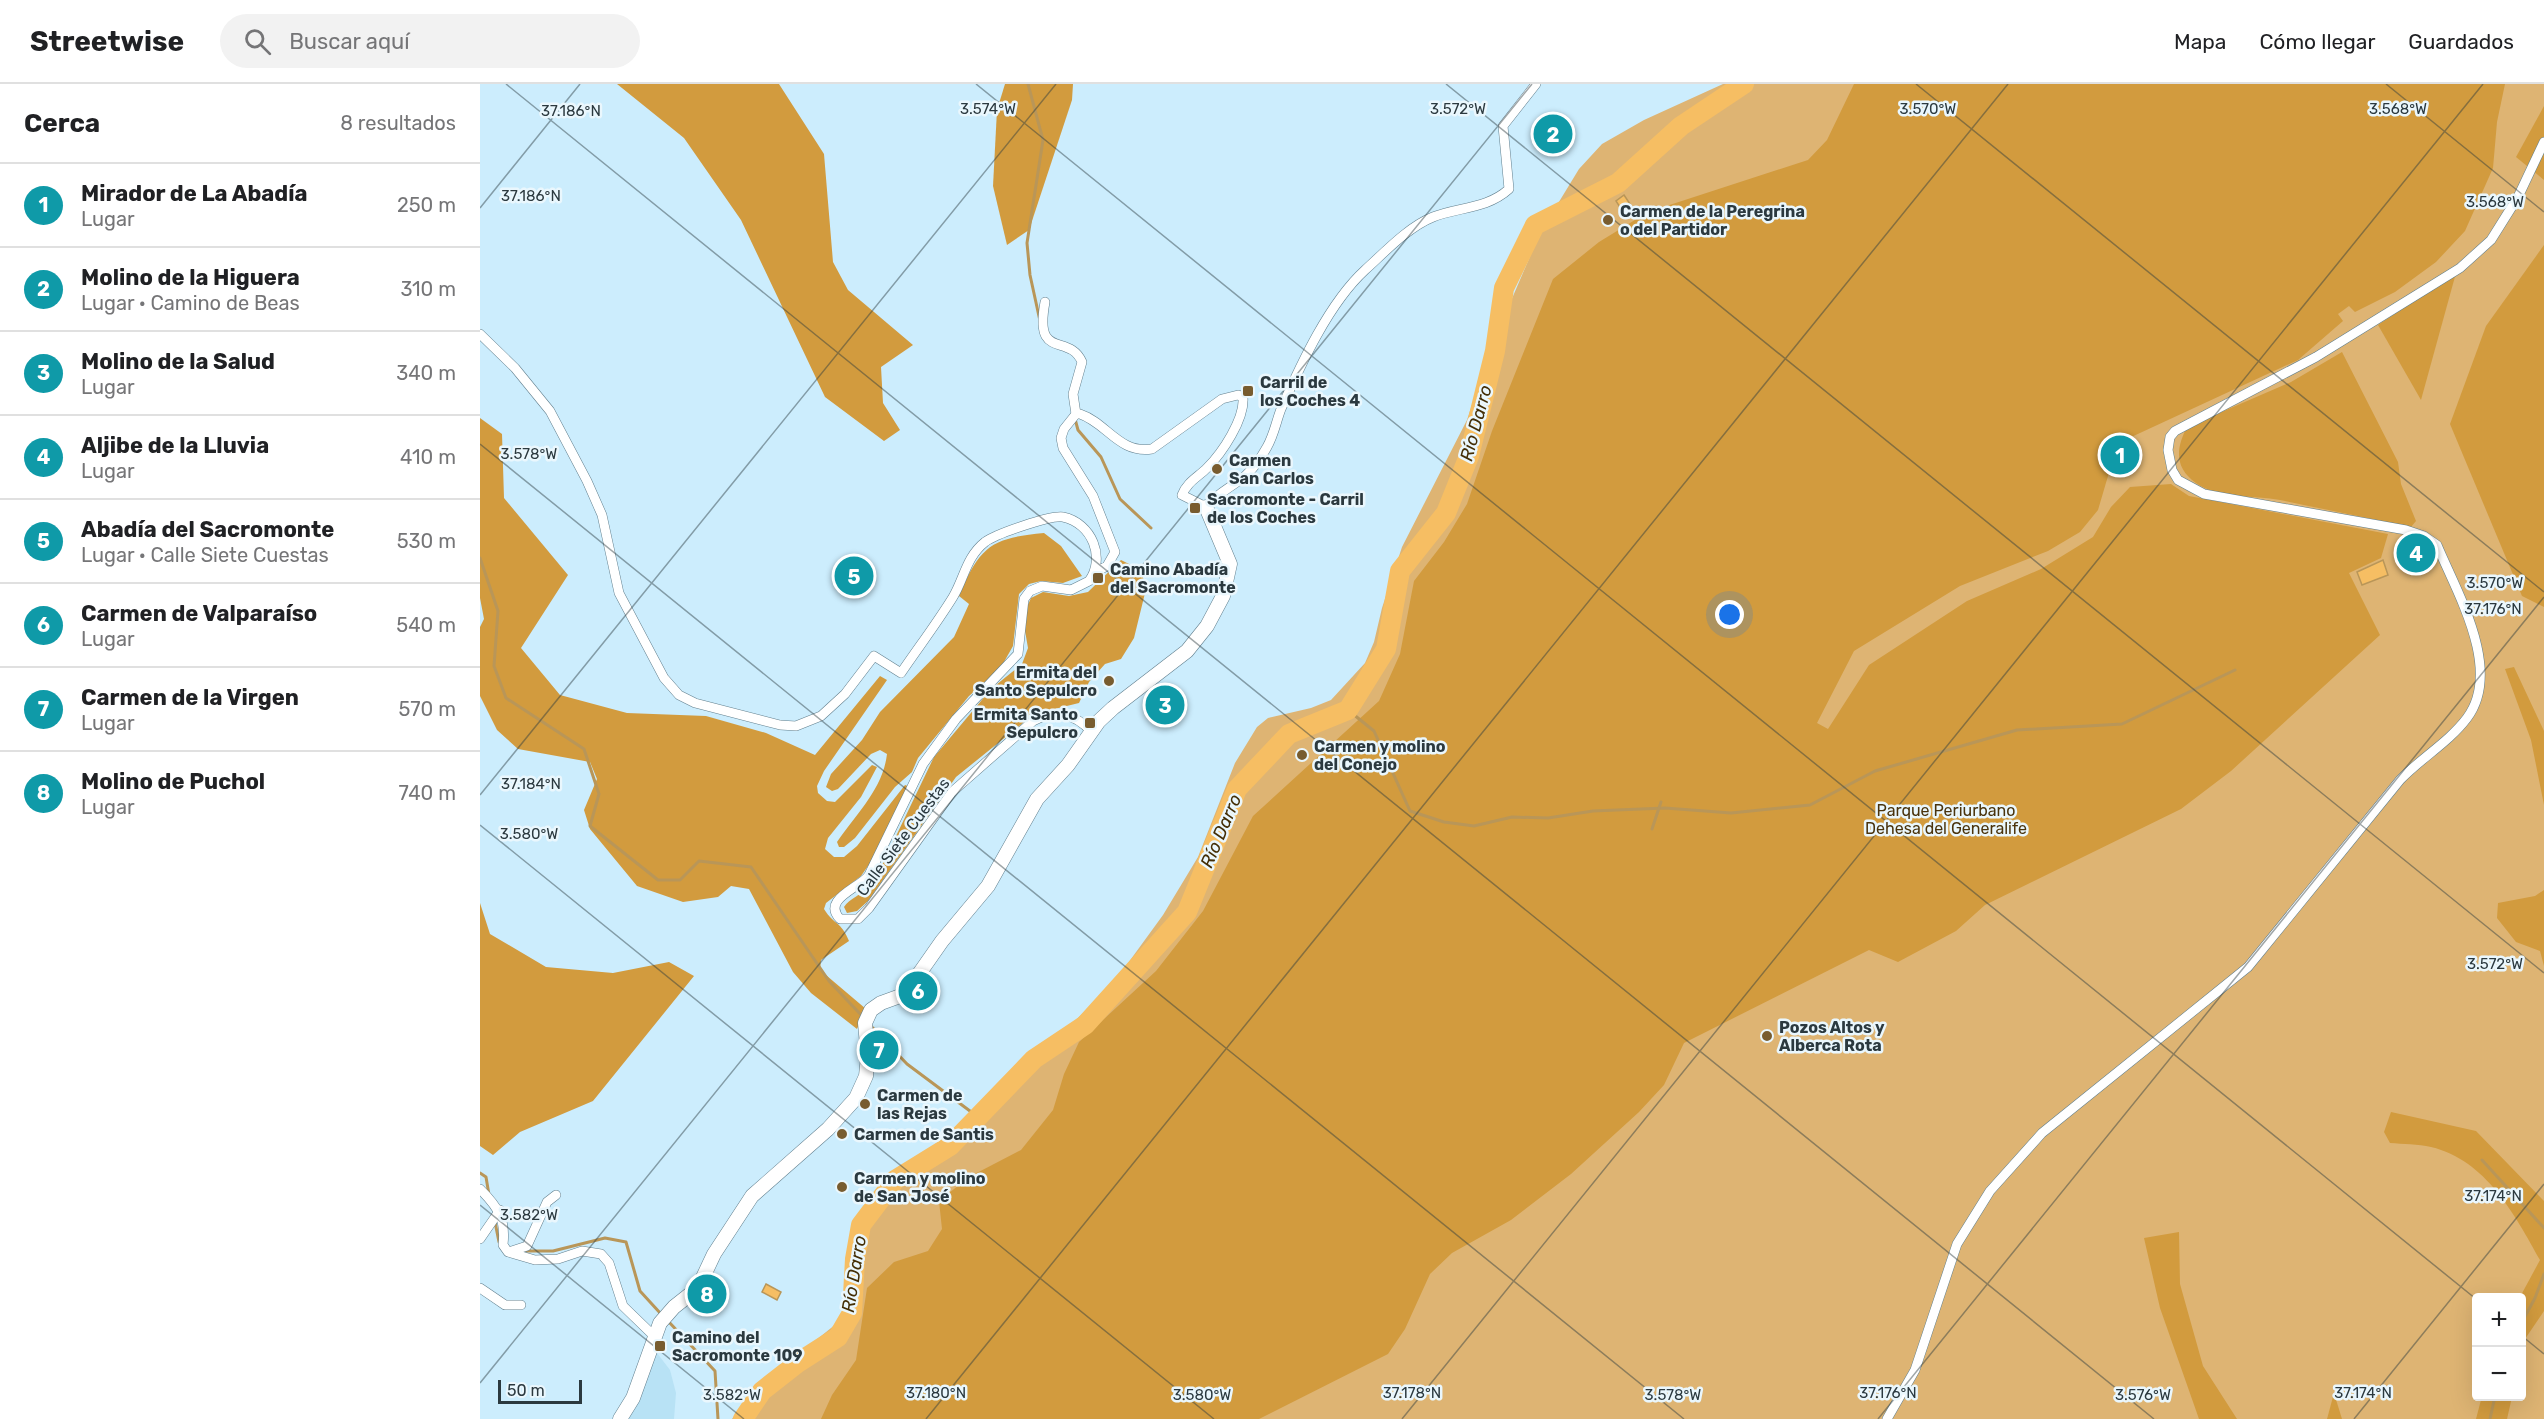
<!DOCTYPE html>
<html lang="es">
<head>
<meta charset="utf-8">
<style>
  :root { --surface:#fff; --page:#f2f2f2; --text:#202124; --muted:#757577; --line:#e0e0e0; --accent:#785c2f }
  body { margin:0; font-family:Rubik,sans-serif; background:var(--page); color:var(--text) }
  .controls { position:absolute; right:18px; bottom:18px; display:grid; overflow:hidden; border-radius:6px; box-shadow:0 6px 24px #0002 }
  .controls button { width:54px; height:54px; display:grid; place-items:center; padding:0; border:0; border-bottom:2px solid var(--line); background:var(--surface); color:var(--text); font:30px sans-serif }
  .scale { position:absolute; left:18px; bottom:15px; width:84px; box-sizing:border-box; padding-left:6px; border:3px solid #2b393f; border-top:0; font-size:16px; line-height:21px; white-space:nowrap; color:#2b393f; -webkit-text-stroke:4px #eaf7fd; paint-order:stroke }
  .you { position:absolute; left:1250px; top:531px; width:21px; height:21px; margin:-15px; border:4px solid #fff; border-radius:50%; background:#1a73e8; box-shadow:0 0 0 9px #1a73e833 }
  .badge { display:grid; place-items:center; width:39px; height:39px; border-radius:50%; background:var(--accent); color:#fff; font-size:20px; font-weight:700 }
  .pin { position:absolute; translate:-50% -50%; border:3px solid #fff; box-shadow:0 2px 6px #0006 }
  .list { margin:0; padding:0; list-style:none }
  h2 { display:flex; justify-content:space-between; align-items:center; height:78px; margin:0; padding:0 24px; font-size:26px }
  h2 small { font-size:20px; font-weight:400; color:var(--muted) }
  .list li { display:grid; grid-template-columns:39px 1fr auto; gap:18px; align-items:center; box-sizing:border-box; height:84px; padding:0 24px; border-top:2px solid var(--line) }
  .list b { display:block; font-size:22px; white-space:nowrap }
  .list p { margin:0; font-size:20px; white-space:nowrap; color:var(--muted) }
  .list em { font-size:20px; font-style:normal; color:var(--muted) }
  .icon { flex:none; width:33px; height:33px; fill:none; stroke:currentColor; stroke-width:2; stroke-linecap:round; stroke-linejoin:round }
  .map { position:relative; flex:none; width:2064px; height:1335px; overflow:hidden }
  header { display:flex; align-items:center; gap:36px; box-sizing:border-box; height:84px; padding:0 30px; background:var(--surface); border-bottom:2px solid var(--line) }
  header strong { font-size:28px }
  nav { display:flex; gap:33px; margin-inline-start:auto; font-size:21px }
  .search { width:420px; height:54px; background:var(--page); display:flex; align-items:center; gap:15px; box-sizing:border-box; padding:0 21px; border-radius:33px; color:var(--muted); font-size:22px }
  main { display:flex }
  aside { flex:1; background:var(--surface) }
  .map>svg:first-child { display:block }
  .built { fill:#b8e2f5 }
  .green { fill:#deb473; fill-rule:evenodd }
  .forest { fill:#d29b3e }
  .water { fill:#f6be63; stroke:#b99658; stroke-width:1.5 }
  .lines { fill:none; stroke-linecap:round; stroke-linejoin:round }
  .stream { stroke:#b99658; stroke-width:3 }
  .river { stroke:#f6be63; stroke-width:20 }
  .street-casing { stroke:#617f8d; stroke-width:10 }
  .secondary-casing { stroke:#617f8d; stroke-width:15 }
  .street { stroke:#fff; stroke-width:9 }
  .secondary { stroke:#fff; stroke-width:14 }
  .ticks { fill:none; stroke:#2b393f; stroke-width:1.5; stroke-opacity:0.45 }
  .poi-dot { fill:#785c2f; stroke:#eaf7fd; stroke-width:2 }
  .labels { text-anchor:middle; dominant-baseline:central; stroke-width:5; stroke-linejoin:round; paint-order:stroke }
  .poi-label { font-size:16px; font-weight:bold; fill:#2b393f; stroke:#eaf7fd; text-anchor:start }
  .park-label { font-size:16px; fill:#4a330c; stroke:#eaf7fd }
  .street-label { font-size:16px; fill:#2b393f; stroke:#eaf7fd }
  .water-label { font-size:18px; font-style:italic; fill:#442e05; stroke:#eaf7fd }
  .ticks-label { font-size:15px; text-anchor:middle; fill:#2b393f; stroke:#eaf7fd; stroke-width:5; stroke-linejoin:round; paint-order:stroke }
</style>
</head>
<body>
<header>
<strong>Streetwise</strong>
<div class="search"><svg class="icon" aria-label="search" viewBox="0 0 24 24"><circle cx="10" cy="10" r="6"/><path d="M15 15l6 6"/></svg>Buscar aquí</div>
<nav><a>Mapa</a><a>Cómo llegar</a><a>Guardados</a></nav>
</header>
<main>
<aside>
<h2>Cerca<small>8 resultados</small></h2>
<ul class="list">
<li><span class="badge" style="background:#0f9aa8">1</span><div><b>Mirador de La Abadía</b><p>Lugar</p></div><em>250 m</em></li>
<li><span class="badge" style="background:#0f9aa8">2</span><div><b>Molino de la Higuera</b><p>Lugar · Camino de Beas</p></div><em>310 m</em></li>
<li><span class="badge" style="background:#0f9aa8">3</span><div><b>Molino de la Salud</b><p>Lugar</p></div><em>340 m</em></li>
<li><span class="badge" style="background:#0f9aa8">4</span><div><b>Aljibe de la Lluvia</b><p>Lugar</p></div><em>410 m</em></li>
<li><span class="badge" style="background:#0f9aa8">5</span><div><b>Abadía del Sacromonte</b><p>Lugar · Calle Siete Cuestas</p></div><em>530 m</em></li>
<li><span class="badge" style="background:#0f9aa8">6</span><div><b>Carmen de Valparaíso</b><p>Lugar</p></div><em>540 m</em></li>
<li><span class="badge" style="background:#0f9aa8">7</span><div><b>Carmen de la Virgen</b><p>Lugar</p></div><em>570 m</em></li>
<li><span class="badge" style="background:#0f9aa8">8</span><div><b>Molino de Puchol</b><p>Lugar</p></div><em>740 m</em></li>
</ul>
</aside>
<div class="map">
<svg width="2064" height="1335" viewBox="0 0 2064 1335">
  <rect width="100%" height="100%" fill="#ccedfd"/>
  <polygon class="built" points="177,1269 190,1286 196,1309 194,1335 147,1335"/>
  <path class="green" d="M 1243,0 L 2064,0 L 2064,1335 L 252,1335 L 262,1320 L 290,1293 L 356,1240 L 370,1221 L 384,1143 L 395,1123 L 409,1106 L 453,1071 L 519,1004 L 627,908 L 683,831 L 718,773 L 755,679 L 777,643 L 788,634 L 831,624 L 851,616 L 885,579 L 894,558 L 902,524 L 922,463 L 987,336 L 1010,266 L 1060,149 L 1099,85 L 1122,60 L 1164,36 ZM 1996,1214 L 2042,1214 L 2042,1312 L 1996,1312 Z"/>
  <g class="forest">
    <polygon points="137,0 299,0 344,70 353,178 368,206 433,261 401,283 403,319 420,346 404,357 345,313 261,136 204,54"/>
    <polygon points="525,0 593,0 592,16 549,146 527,161 513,102 517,26"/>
    <polygon points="1374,0 2025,0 2017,38 2013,84 1985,147 1956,178 1915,208 1875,228 1869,222 1858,230 1863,237 1818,276 1647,355 1633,375 1618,426 1600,448 1568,467 1480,502 1374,567 1337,639 1348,645 1389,581 1487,517 1561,485 1613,453 1631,423 1650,403 1691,400 1709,412 1908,450 1901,474 1869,489 1900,551 1751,687 1701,725 1505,821 1476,847 1418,878 1389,866 1204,959 1184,1001 1159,1028 1091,1090 1031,1136 972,1169 950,1190 925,1245 908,1270 779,1335 341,1335 352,1311 376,1276 387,1204 414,1178 448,1167 462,1145 459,1117 489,1093 541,1066 573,1026 584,990 599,958 676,887 723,827 773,732 899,617 920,570 934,497 964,458 987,420 1012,347 1073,195 1119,158 1168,128 1328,76 1347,56"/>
    <polygon points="2064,22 2064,96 2036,73"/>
    <polygon points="2064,161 2064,523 2042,512 1970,340 2006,242"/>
    <polygon points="1976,189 1941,316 1898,241"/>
    <path d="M 1862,268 L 1918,378 L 1921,400 L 1936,437 L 1931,443 C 1887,434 1844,425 1800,416 C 1774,411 1738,415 1716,399 C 1694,384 1696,364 1707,343 L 1811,298 Z"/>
    <path d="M 0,334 L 22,350 L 24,414 L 88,491 L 41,564 L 80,611 L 147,629 L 226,632 L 286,649 L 335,671 L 400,592 L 407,596 L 344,687 L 337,702 L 338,709 L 347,717 L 355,718 L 392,681 L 397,683 L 381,713 L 348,754 L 345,765 L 354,773 L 364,773 L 377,762 L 425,701 L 428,702 L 395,772 L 381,792 L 346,819 L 344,825 C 354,841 361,837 369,857 L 341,876 L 340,886 L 386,925 L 377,945 L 331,909 L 313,888 L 269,805 L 251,802 L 238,813 L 203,818 L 157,802 L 110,745 L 104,726 L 117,695 L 110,678 L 38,665 L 17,646 L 0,612 L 0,543 L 4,535 L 0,514 Z"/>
    <path d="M 564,449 L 581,462 L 602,492 L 583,499 L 561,497 L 549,500 L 539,510 L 533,562 L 520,585 L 489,612 L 438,674 L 432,688 L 415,703 L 375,754 L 364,763 L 359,763 L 357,758 C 376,730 403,705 407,670 L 400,666 L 391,670 L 358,705 L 352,707 L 346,703 L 351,690 L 382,656 L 400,628 L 474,553 L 489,520 L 479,512 C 500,462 511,454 564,449 Z"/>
    <path d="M 641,476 L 661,486 L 666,505 L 654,554 L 641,575 L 625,580 L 609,598 L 599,619 L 554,630 L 476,693 L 388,817 L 377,827 L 367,829 L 364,823 C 369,815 383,809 392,802 L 454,673 L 511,605 L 542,580 L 548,564 L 544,541 L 546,525 L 551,514 L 563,508 L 589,512 L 608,508 Z"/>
    <polygon points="2034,583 2064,647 2064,721 2051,656 2025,585"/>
    <polygon points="2064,806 2064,882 2060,867 2036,858 2017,834 2018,819 2055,812"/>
    <polygon points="0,819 10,850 66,883 133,889 189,878 214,892 113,1017 40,1048 13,1071 0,1062"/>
    <path d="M 1911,1028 L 1996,1047 L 2064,1117 L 2064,1227 L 2045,1255 L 2042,1269 L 2040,1213 L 2060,1176 C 2035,1131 2006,1076 1951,1063 C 1938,1060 1923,1060 1910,1059 L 1904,1048 Z"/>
    <polygon points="1699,1148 1700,1200 1723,1282 1757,1335 1719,1335 1680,1224 1664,1154"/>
    <polygon points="1854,1309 1862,1335 1847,1335"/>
    <polygon points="2002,1312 2032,1313 2027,1335 1996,1335"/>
  </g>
  <g class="water">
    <polygon points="1144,111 1154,126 1145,131 1136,117"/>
    <polygon points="1903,476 1908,491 1882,501 1877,488"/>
    <polygon points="286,1200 301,1208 297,1216 282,1208"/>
  </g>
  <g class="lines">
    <g class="stream">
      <polyline points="548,0 563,56 547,159 550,191 560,237"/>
      <polyline points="595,335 598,346 621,373 640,415 671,444"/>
      <polyline points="0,474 18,527 14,582 26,614 104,665 119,710 110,742 178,796 200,796 219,777 271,783 349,897 384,934"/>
      <polyline points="868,626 894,647 930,727 964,738 994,742 1032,733 1068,734 1113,727 1185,724 1251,729 1330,721 1395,687 1537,646 1642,640 1755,586"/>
      <polyline points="1172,745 1181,718"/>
      <polyline points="390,941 427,980 498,1033"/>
      <polyline points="2002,1076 2064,1144"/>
      <polyline points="0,1089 6,1093 9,1111"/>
      <polyline points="15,1138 19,1158"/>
      <polyline points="42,1167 73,1167 125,1154 146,1158 160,1207 181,1230"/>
      <polyline points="188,1237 235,1287 238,1335"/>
      <polyline points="2042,1238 2055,1214 2064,1190"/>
      <polyline points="2010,1335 2015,1312"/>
    </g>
    <polyline class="river" points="263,1335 282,1307 319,1278 358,1253 372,1229 375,1175 381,1141 415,1096 470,1062 554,975 605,941 707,828 757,705 809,650 868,626 906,565 920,487 966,429 989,372 1015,267 1024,204 1055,141 1138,99 1201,42 1264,0"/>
    <defs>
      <g id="street">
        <path d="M 565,218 C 554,278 589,248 602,278 L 593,310 L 596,330"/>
        <path d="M 0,250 L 35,284 L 70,327 L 107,397 L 122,431 L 139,509 L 184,594 L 199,611 L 215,619 L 300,641 L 316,642 L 341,632 L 365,610 L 394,572 L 421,589 C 438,564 457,539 473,513 C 484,495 486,473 505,458 C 516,450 570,431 583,433 C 612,439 626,474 609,497 L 591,506 L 562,502 L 550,507 L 544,515 L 538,570 L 476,635 L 443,680 L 389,791 C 380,804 341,815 360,835 L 378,835 L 389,824 L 472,708 L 553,637 C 576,625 594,629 612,648"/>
        <path d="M 615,488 L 627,482 L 635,468 L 613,412 L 583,364 L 581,354 L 584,345 L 596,330 L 600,330 C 627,339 639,370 672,365 L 742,315 L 758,311 L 763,313 C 765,335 742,369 727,384 C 718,393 707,398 702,411 L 726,423 C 737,409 752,403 765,392 C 774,384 781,374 787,363 C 794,351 796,338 801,325 C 821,280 849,219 885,186 C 905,168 928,143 953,133 C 979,123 1007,125 1029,105 L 1023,42 L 1056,0"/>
        <path d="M 0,1105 C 18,1123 26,1135 23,1161 L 28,1168 L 55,1176 L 78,1175 L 102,1167 L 121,1170 L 129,1179 L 143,1222 L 174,1252"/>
        <polyline points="0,1155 20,1126"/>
        <polyline points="29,1168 47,1162 67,1118 76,1111"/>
        <polyline points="0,1204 25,1221 41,1221"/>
        <path d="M 1407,1335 L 1435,1286 L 1477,1160 L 1510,1107 L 1562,1049 L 1768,883 L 1920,696 C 1941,674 1969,658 1987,634 C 2023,586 1977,509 1957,461 L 1944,452 L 1926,446 L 1724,410 L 1698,396 L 1692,386 L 1688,366 L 1690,353 L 1695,347 L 1836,273 L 1980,184 L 2011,156 L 2038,113 L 2064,58"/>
      </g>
      <polyline id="secondary" points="140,1335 153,1314 180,1239 194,1223 218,1204 234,1170 272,1112 348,1045 376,1014 386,992 388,972 385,939 391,926 401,919 423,911 434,897 462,857 508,802 557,715 588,681 619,637 633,624 707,567 727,542 743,512 750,480 726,423"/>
    </defs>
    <use href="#street" class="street-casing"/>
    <use href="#secondary" class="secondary-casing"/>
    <use href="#street" class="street"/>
    <use href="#secondary" class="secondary"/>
  </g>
  <path class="ticks" d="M 26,0 L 1674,1335M 496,0 L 1996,1215M 966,0 L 2064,889M 1436,0 L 2064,508M 1906,0 L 2064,128M 0,124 L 100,0M 0,360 L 1204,1335M 0,711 L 576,0M 0,741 L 734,1335M 0,1121 L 264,1335M 2042,1252 L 2064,1270M 0,1299 L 1052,0M 446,1335 L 1528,0M 922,1335 L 2003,0M 1398,1335 L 2064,513M 1874,1335 L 2064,1100"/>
  <g class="poi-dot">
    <circle cx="1128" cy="136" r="6"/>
    <rect x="762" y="301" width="12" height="12" rx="3"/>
    <circle cx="737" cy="385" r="6"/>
    <rect x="709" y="418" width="12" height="12" rx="3"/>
    <rect x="612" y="488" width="12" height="12" rx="3"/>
    <circle cx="629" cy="597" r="6"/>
    <rect x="604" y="633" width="12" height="12" rx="3"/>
    <circle cx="822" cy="671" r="6"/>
    <circle cx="1287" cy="952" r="6"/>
    <circle cx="385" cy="1020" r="6"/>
    <circle cx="362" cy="1050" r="6"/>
    <circle cx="362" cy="1103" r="6"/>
    <rect x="174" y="1256" width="12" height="12" rx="3"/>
  </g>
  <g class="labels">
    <g class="poi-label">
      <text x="1140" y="127">Carmen de la Peregrina<tspan x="1140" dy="18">o del Partidor</tspan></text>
      <text x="780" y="298">Carril de<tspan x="780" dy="18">los Coches 4</tspan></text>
      <text x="749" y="376">Carmen<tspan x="749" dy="18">San Carlos</tspan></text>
      <text x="727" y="415">Sacromonte - Carril<tspan x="727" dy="18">de los Coches</tspan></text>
      <text x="630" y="485">Camino Abadía<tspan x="630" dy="18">del Sacromonte</tspan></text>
      <text x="617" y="588" text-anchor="end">Ermita del<tspan x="617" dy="18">Santo Sepulcro</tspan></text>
      <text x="598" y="630" text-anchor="end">Ermita Santo<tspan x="598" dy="18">Sepulcro</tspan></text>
      <text x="834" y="662">Carmen y molino<tspan x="834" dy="18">del Conejo</tspan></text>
      <text x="1299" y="943">Pozos Altos y<tspan x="1299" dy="18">Alberca Rota</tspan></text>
      <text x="397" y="1011">Carmen de<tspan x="397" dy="18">las Rejas</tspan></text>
      <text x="374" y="1050">Carmen de Santis</text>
      <text x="374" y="1094">Carmen y molino<tspan x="374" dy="18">de San José</tspan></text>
      <text x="192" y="1253">Camino del<tspan x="192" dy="18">Sacromonte 109</tspan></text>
    </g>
    <g class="park-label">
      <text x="1466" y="726">Parque Periurbano<tspan x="1466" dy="18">Dehesa del Generalife</tspan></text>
    </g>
    <g class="street-label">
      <text transform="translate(423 753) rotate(-53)">Calle Siete Cuestas</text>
    </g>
    <g class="water-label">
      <text transform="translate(996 339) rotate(-75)">Río Darro</text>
      <text transform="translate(741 747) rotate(-67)">Río Darro</text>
      <text transform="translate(374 1190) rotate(-81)">Río Darro</text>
    </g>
  </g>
  <g class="ticks-label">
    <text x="508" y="30">3.574°W</text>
    <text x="978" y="30">3.572°W</text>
    <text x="1448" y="30">3.570°W</text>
    <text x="1918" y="30">3.568°W</text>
    <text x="91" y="32">37.186°N</text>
    <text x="51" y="117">37.186°N</text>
    <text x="2015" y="123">3.568°W</text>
    <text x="49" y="375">3.578°W</text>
    <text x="2015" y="504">3.570°W</text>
    <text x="2013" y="530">37.176°N</text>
    <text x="51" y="705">37.184°N</text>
    <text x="49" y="755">3.580°W</text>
    <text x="2015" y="885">3.572°W</text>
    <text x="2013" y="1117">37.174°N</text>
    <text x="49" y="1136">3.582°W</text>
    <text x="456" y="1314">37.180°N</text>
    <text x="932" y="1314">37.178°N</text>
    <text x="1408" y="1314">37.176°N</text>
    <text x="1883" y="1314">37.174°N</text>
    <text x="252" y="1316">3.582°W</text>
    <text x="722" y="1316">3.580°W</text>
    <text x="1193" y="1316">3.578°W</text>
    <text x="1663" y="1316">3.576°W</text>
  </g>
</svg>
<div class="controls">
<button>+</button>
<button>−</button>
</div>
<div class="scale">50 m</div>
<div class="you"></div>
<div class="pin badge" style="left:1640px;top:371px;background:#0f9aa8">1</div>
<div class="pin badge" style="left:1073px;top:50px;background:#0f9aa8">2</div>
<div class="pin badge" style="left:685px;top:621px;background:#0f9aa8">3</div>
<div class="pin badge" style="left:1936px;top:469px;background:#0f9aa8">4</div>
<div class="pin badge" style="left:374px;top:492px;background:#0f9aa8">5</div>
<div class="pin badge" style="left:438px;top:907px;background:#0f9aa8">6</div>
<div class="pin badge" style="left:399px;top:966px;background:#0f9aa8">7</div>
<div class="pin badge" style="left:227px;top:1210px;background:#0f9aa8">8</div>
</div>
</main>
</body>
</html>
